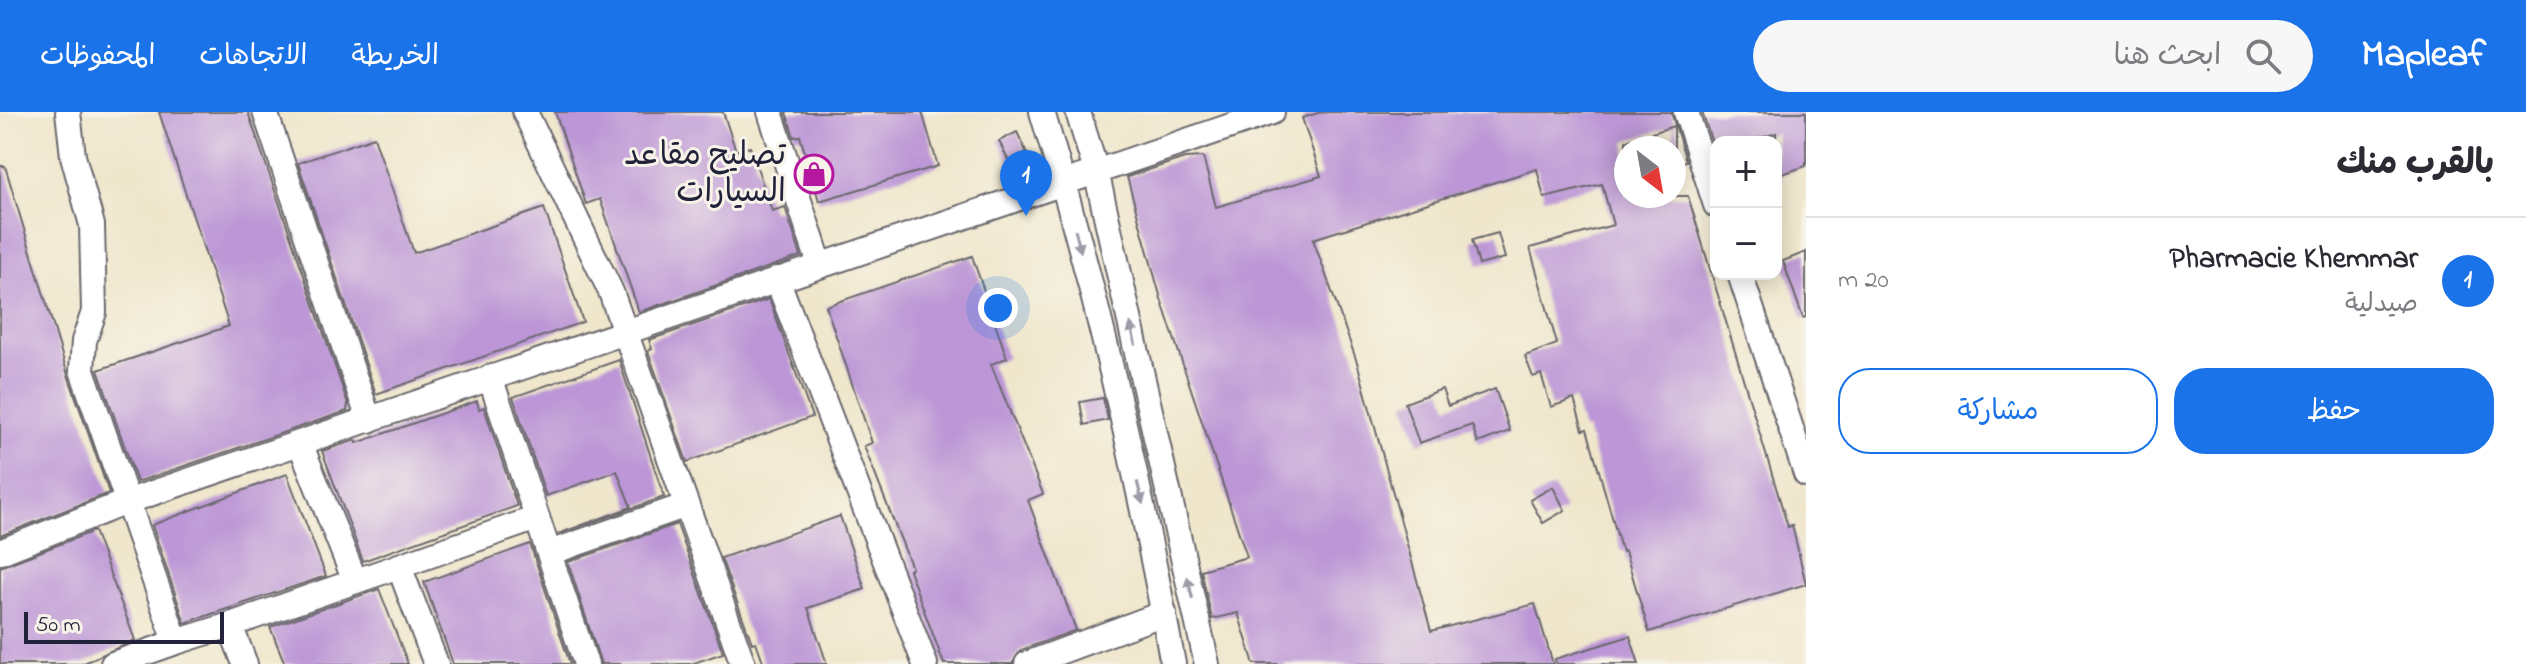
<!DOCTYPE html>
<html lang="ar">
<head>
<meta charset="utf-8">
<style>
  :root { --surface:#fff; --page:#f7f7f7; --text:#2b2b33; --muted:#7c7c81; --line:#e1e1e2; --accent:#1a73e8 }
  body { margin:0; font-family:"Indie Flower","Playpen Sans Arabic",sans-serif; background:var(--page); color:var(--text); direction:rtl }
  .controls { position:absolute; right:24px; top:24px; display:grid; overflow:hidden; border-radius:16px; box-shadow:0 4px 20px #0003 }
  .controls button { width:72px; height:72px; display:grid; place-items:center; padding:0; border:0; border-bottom:2px solid var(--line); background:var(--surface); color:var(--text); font:40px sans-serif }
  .compass { position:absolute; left:1614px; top:24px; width:72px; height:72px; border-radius:50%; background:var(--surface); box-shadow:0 4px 20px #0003; rotate:149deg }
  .scale { position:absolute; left:24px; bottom:20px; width:200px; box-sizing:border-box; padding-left:8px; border:4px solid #22223b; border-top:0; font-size:22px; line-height:28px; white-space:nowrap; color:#22223b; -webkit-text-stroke:6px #f7f3e8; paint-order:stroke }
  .you { position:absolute; left:998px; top:196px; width:28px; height:28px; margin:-20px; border:6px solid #fff; border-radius:50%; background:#1a73e8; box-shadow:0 0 0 12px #1a73e833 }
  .badge { display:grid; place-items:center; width:52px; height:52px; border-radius:50%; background:var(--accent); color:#fff; font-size:26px; font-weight:700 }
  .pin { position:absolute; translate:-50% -66px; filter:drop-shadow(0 2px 4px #0008) }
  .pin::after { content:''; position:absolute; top:42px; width:28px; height:24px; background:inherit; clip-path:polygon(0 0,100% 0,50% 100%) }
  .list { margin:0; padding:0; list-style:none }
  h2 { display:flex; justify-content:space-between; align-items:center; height:104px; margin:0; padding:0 32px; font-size:34px }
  h2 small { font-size:26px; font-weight:400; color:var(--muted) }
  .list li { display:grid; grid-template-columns:52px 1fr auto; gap:24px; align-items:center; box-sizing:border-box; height:128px; padding:0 32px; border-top:2px solid var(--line) }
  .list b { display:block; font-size:30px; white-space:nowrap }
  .list p { margin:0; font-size:26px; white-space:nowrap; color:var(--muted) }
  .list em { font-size:26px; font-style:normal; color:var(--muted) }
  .actions { display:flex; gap:16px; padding:24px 32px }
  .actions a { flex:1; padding:18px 0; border:2px solid var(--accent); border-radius:32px; text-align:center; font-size:28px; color:var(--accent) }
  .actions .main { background:var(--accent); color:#fff }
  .icon { flex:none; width:44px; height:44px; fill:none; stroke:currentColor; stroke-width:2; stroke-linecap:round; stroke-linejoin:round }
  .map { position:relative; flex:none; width:1806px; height:552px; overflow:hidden; direction:ltr }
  header { display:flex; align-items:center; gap:48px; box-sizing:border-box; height:112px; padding:0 40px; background:var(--accent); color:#fff }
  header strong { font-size:38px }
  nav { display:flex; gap:44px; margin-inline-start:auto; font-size:28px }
  .search { width:560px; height:72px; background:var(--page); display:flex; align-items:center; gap:20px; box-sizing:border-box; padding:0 28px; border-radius:44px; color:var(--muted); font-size:30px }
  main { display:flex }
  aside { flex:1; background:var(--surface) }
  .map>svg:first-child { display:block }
  .building { fill:#bc96d6 }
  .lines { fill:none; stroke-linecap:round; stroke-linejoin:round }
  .street-casing { stroke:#6a676d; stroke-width:28 }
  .street { stroke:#fff; stroke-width:24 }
  .oneway { fill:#9c9ca7 }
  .labels { text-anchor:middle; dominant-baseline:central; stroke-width:6; stroke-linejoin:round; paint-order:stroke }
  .poi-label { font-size:32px; fill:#22223b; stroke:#f7f3e8; text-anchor:end }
</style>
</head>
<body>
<header>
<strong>Mapleaf</strong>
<div class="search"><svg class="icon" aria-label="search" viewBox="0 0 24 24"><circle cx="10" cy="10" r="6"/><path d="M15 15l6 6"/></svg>ابحث هنا</div>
<nav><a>الخريطة</a><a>الاتجاهات</a><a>المحفوظات</a></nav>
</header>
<main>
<aside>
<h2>بالقرب منك<small></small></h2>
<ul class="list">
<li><span class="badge">1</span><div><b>Pharmacie Khemmar</b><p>صيدلية</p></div><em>20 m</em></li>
</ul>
<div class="actions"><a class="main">حفظ</a><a>مشاركة</a></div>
</aside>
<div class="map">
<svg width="1806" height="552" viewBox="0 0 1806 552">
  <rect width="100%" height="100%" fill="#f7f3e8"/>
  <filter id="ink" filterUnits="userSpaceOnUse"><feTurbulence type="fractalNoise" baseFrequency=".0125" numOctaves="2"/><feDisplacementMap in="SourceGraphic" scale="16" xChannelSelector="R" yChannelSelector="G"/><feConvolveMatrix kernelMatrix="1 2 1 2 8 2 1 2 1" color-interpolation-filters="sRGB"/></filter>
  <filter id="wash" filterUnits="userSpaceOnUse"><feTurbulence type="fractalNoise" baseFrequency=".006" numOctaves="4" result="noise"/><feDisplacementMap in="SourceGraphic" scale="32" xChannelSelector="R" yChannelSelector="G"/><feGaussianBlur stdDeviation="1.8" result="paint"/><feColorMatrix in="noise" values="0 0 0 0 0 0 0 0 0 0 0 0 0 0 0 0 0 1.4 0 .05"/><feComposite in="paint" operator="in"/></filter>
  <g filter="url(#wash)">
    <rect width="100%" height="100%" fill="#efe6cb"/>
    <g id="blocks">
      <g class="building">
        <polygon points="159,0 248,0 348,292 347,299 137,370 98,258 229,214"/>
        <polygon points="555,0 723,0 736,39 750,35 772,99 785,95 801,144 639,200 600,87 586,92"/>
        <polygon points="786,0 922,0 938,54 819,89 800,24 794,25"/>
        <polygon points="1321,0 1671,0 1686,49 1674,53 1674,14 1626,29 1626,84 1688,84 1788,415 1792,413 1806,472 1649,520 1625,439 1622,440 1587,317 1583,318 1574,287 1551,295 1541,262 1533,265 1525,244 1557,232 1530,136 1613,113 1602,72 1544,86 1537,57 1313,127 1357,250 1431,519 1535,492 1553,552 1254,552 1238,501 1212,507 1201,458 1247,445 1161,187 1127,65 1185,46 1203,45 1216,95 1321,64 1302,6"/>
        <polygon points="1702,0 1806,0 1806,54 1776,64 1776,21 1748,30 1716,30 1715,40"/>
        <polygon points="1017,20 1027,41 1009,50 999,29"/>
        <polygon points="374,25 414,141 544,96 583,210 376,282 298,51"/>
        <polygon points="0,54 5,54 68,263 109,381 0,424"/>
        <polygon points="1498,121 1505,146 1479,153 1472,128"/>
        <polygon points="1806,140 1806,205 1803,206 1783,149"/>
        <polygon points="972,144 1007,246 991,252 1043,382 1028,388 1076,518 1021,538 1012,552 944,552 909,458 912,456 864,334 872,331 826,194"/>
        <polygon points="769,187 812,305 687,350 648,239 652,237 649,228"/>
        <polygon points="619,248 664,385 558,422 631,395 617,359 546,384 513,285"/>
        <polygon points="1442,277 1448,294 1495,277 1510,319 1478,331 1472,313 1419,331 1405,291"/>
        <polygon points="1103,286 1108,308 1084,313 1080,290"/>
        <polygon points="477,289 479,297 484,295 517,394 363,449 322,339 356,328 357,331"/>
        <polygon points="287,362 326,464 185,511 152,413"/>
        <polygon points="1553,375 1565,398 1543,411 1530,388"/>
        <polygon points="840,404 865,477 808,496 827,552 764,552 756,530 752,531 721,446"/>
        <polygon points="677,412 723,541 691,552 601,552 568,450"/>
        <polygon points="94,419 135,528 82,552 0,552 0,455"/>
        <polygon points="530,432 570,552 453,552 424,470"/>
        <polygon points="379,477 408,552 285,552 270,515"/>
        <polygon points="1630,524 1639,552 1556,552 1555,547"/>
      </g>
    </g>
  </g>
  <g filter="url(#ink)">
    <use href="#blocks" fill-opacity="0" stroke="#6a676d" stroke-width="2"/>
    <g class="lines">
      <defs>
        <g id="street">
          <polyline points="68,0 73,44 92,113 94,200 84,229 82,258 176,530 230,513 245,552"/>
          <polyline points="265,0 369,308"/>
          <polyline points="525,0 611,180 743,552"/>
          <polyline points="770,0 820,153"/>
          <path d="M 1042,0 C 1097,180 1139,367 1173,552"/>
          <polyline points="1078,0 1096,59 1207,552"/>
          <polyline points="1686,0 1716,93"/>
          <polyline points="1740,162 1806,362"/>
          <polyline points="777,167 925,552"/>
          <polyline points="490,265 586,552"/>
          <polyline points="300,331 355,469"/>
          <polyline points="0,440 126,390 1272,0"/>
          <polyline points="549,441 684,394"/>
          <polyline points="399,454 436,552"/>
          <polyline points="230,513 537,406"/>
          <polyline points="113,552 176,530"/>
          <polyline points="1027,552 1164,501"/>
        </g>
      </defs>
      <use href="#street" class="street-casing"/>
      <use href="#street" class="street"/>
    </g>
    <defs><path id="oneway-solid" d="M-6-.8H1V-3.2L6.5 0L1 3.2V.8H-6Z" transform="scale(2)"/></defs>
    <g class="oneway">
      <use href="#oneway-solid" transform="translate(1078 129) rotate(76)"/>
      <use href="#oneway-solid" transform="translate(1133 222) rotate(-103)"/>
      <use href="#oneway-solid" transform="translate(1140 381) rotate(76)"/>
      <use href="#oneway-solid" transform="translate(1190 476) rotate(-103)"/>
    </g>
  </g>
  <defs>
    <symbol id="shop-ring" viewBox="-11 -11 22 22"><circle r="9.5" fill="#f7f3e8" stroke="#b5179e" stroke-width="1.5"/><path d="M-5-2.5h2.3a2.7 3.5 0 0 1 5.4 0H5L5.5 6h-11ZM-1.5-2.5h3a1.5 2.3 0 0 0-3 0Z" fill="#b5179e"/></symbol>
  </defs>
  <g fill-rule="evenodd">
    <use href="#shop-ring" x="792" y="40" width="44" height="44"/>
  </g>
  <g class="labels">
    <g class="poi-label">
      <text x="786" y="44">تصليح مقاعد<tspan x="786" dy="37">السيارات</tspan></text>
    </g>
  </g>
</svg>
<div class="controls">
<button>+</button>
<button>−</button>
</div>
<svg class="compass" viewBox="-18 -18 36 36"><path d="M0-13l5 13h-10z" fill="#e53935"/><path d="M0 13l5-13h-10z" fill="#7c7c81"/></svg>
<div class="scale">50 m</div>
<div class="you"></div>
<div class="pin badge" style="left:1026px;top:104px">1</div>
</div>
</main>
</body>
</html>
